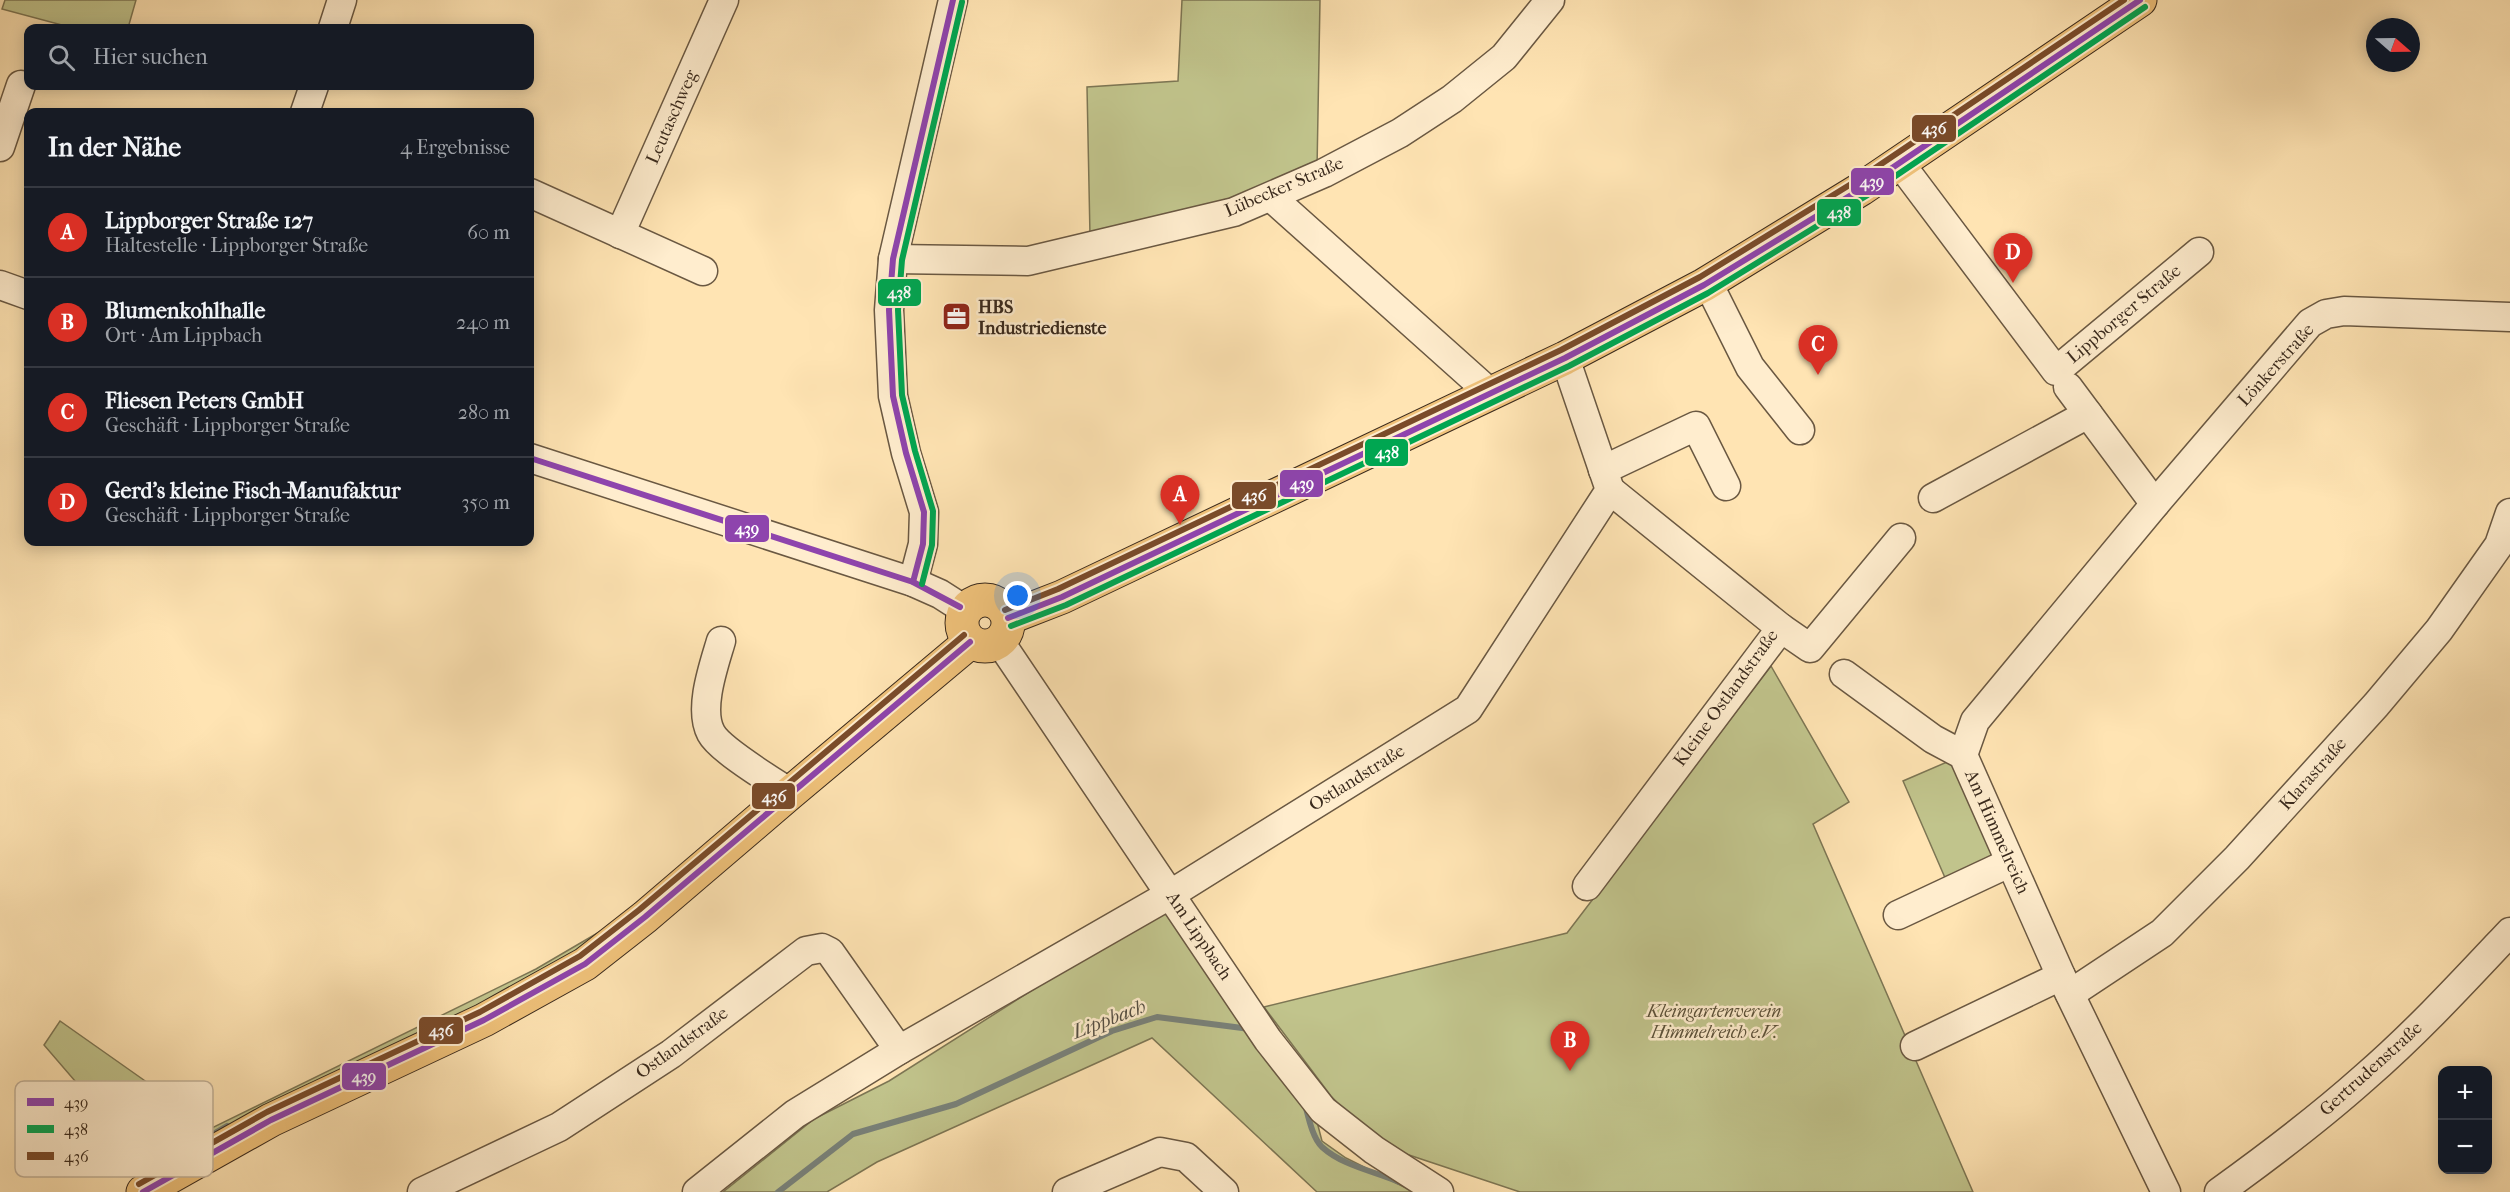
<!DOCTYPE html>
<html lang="de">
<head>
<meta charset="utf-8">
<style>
  :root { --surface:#171b24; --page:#20242c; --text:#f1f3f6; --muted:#9ea1a6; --line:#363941; --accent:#d93025 }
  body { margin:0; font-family:"IM FELL French Canon",serif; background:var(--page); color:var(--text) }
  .controls { position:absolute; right:18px; bottom:18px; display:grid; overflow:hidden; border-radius:12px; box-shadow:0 3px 15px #0003 }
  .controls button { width:54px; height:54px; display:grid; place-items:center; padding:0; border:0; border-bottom:2px solid var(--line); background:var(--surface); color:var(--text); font:30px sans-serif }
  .compass { position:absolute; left:2366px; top:18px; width:54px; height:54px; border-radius:50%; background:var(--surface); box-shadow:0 3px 15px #0003; rotate:110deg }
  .you { position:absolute; left:1018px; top:596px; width:21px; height:21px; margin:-15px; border:4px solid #fff; border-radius:50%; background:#1a73e8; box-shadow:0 0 0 9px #1a73e833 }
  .badge { display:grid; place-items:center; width:39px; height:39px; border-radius:50%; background:var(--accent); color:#fff; font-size:20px; font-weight:700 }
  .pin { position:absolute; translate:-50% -50px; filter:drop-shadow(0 2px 3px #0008) }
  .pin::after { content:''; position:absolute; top:32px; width:21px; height:18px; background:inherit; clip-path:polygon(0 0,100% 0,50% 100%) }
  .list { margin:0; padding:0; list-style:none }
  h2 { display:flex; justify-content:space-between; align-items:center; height:78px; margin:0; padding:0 24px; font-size:26px }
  h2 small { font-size:20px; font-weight:400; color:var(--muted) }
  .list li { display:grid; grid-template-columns:39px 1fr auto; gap:18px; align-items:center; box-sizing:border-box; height:90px; padding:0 24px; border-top:2px solid var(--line) }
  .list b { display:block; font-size:22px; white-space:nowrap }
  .list p { margin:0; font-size:20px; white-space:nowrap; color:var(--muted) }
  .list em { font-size:20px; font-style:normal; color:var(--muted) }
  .icon { flex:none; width:33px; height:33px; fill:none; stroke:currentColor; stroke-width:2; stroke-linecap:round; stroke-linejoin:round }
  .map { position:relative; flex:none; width:2510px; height:1192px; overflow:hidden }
  .search { position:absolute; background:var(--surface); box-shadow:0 3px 15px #0003; left:24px; top:24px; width:510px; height:66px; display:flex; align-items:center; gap:15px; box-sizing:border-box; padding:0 21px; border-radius:12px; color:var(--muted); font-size:22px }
  .panel { position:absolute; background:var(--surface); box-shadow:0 3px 15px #0003; left:24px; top:108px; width:510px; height:438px; border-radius:12px }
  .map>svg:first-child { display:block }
  .green { fill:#c1c48c; stroke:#7d7654; stroke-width:1.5 }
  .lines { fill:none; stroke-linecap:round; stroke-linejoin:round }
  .stream { stroke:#798179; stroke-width:6 }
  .minor-casing { stroke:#6a5842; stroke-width:31 }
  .major-casing { stroke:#39291c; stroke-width:35 }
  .minor { stroke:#ffedce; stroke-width:28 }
  .major { stroke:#f0c27a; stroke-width:33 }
  .bus-1-casing { stroke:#ffedce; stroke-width:10 }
  .bus-2-casing { stroke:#ffedce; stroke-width:10 }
  .bus-3-casing { stroke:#ffedce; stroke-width:10 }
  .bus-1 { stroke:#8e44ad; stroke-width:6 }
  .bus-2 { stroke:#00a651; stroke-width:6 }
  .bus-3 { stroke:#7a4b2a; stroke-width:6 }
  .labels { text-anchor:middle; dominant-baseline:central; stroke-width:5; stroke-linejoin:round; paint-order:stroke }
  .street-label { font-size:18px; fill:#39291c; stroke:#ffedce }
  .poi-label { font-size:18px; font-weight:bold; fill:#39291c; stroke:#ffedce; text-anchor:start }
  .park-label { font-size:18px; font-style:italic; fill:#5b5038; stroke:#ffedce }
  .water-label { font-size:20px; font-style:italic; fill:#544e43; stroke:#ffedce }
  .key { fill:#ffedce; stroke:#c4b299; stroke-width:1.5 }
  .key-label { font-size:16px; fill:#39291c }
  .line-badge { stroke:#ffedce; stroke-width:2 }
  .badge-label { font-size:16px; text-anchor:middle; font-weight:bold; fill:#fff }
</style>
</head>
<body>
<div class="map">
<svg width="2510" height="1192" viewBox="0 0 2510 1192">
  <rect width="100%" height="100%" fill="#ffe4b3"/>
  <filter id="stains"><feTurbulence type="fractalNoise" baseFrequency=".00333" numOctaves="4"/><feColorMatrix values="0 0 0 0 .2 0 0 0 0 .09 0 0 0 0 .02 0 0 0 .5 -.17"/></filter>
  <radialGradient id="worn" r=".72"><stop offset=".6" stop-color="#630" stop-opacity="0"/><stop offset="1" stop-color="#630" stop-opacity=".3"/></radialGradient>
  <g class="green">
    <polygon points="5,0 136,0 128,28 73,28 2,9"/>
    <polygon points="1182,0 1320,0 1317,169 1235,203 1090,236 1087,87 1178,81"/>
    <polygon points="1771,666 1849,802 1813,824 1973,1192 1520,1192 1400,1152 1359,1126 1331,1096 1264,1007 1567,933"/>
    <polygon points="1954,759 1997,858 1946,880 1903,781"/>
    <polygon points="1160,909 1176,924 1315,1114 1322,1141 1346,1158 1414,1192 1317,1192 1152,1038 877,1162 827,1192 723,1192 814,1119 889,1081"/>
    <polygon points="601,931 609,937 156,1175 44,1045 60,1021 212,1128 536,969"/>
  </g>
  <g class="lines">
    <g class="stream">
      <path d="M 1306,1108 C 1309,1120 1313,1138 1322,1147 C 1343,1166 1374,1171 1399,1182"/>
      <polyline points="189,1148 227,1126"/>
      <polyline points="778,1192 853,1134 956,1104 1112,1031 1157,1017 1250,1029"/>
    </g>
    <defs>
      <g id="minor">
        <polyline points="333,28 342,0"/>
        <polyline points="305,112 314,86"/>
        <polyline points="0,147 21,85"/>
        <polyline points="1899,162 2056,371 2199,252"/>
        <polyline points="530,193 703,271"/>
        <polyline points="1271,197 1489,392"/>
        <polyline points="620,234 724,0"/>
        <polyline points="893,259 1028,261 1234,212 1324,173 1400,133 1452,99 1504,57 1550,0"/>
        <polyline points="1708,283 1750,367 1800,430"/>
        <polyline points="0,285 28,295"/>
        <polyline points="2068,387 2155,504"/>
        <polyline points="530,458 913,582 940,594 965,610"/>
        <polyline points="1603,470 1696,426 1726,486"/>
        <polyline points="1933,498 2088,414"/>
        <polyline points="913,582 923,544 924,512 906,453 893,396 889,310 893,259 953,0"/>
        <polyline points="1781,628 1810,648 1901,538"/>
        <path d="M 721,641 C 714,665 698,709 711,733 C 720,750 772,781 790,793"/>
        <polyline points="1000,642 1268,1040 1323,1110 1374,1150 1439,1192"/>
        <polyline points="1844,674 1933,739 1963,755 2061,976 2166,1192"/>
        <polyline points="1963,755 1975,721 2155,504 2310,323 2326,314 2344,311 2510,317"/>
        <polyline points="1587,886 1781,628 1610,490"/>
        <polyline points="1898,915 2009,863"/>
        <polyline points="2070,994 2162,933 2237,858 2376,705 2439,630 2499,545 2510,513"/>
        <polyline points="1915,1046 2061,976"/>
        <polyline points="422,1192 559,1127 671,1054 806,951 822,948 830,952 899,1050"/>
        <polyline points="697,1192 795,1114 899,1050 1171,894 1468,709 1610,490 1565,358"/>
        <polyline points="1067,1192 1160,1152 1186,1157 1224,1192"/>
        <path d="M 2219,1192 C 2269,1156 2318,1119 2364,1078 C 2416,1033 2463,982 2510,932"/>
      </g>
      <g id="major">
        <circle cx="985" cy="623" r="23"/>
        <polyline points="1008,618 1062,597 1565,358 1704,285 1861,189 2140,0"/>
        <polyline points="143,1192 271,1120 484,1020 585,964 645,917 790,793 970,642"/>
      </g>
    </defs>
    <use href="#minor" class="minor-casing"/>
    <use href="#major" class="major-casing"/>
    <use href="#minor" class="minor"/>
    <use href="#major" class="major"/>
    <defs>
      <g id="bus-1">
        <polyline points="530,458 913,582 960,607"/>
        <polyline points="913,582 923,544 924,512 906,453 893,396 889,310 893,259 953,0"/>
        <polyline points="1008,618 1062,597 1565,358 1704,285 1861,189 2140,0"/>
        <polyline points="143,1192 271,1120 484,1020 585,964 645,917 970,642"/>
      </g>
      <g id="bus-2">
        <polyline points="922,584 932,545 933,511 915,451 902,395 898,310 902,260 962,2"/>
        <polyline points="1011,626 1066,605 1569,366 1708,293 1866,196 2145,7"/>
      </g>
      <g id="bus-3">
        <polyline points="1005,610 1058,589 1561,350 1700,277 1856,181 2124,0"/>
        <polyline points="139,1184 267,1112 480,1012 580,956 639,910 964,635"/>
      </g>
    </defs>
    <use href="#bus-1" class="bus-1-casing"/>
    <use href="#bus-2" class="bus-2-casing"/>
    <use href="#bus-3" class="bus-3-casing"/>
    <use href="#bus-1" class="bus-1"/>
    <use href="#bus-2" class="bus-2"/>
    <use href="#bus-3" class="bus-3"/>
  </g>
  <defs>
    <symbol id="office-square" viewBox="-11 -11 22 22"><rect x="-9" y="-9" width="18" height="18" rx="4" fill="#8f2418" stroke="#ffedce"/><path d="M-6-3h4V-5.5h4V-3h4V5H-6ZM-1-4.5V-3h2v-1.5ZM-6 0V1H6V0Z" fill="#fff"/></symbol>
  </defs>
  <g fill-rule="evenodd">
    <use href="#office-square" x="940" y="300" width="33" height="33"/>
  </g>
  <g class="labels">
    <g class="street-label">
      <text transform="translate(672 117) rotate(-66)">Leutaschweg</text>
      <text transform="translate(1284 187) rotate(-23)">Lübecker Straße</text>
      <text transform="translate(2124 314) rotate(-40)">Lippborger Straße</text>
      <text transform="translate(2276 365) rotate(-48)">Lönkerstraße</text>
      <text transform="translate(1726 698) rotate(-54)">Kleine Ostlandstraße</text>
      <text transform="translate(2313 774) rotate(-48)">Klarastraße</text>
      <text transform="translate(1357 778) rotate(-32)">Ostlandstraße</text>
      <text transform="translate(1997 832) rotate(66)">Am Himmelreich</text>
      <text transform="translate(1199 936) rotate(56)">Am Lippbach</text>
      <text transform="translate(682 1043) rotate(-36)">Ostlandstraße</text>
      <text transform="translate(2371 1069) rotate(-42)">Gertrudenstraße</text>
    </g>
    <g class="poi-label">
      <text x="978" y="307">HBS<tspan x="978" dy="21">Industriedienste</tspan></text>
    </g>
    <g class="park-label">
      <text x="1714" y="1011">Kleingartenverein<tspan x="1714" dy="21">Himmelreich e.V.</tspan></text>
    </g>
    <g class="water-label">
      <text transform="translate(1109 1019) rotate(-21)">Lippbach</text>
    </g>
  </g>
  <rect x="15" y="1081" width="198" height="96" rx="9" class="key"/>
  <rect x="27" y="1098" width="27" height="8" fill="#8e44ad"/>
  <rect x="27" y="1125" width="27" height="8" fill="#00a651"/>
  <rect x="27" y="1152" width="27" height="8" fill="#7a4b2a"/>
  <g class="key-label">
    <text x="64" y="1108">439</text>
    <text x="64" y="1135">438</text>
    <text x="64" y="1162">436</text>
  </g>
  <g class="line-badge">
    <rect x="1911" y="114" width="46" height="29" rx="6" fill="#7a4b2a"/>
    <rect x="1850" y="167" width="45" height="29" rx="6" fill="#8e44ad"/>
    <rect x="1816" y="198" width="46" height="29" rx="6" fill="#00a651"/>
    <rect x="877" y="278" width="45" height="29" rx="6" fill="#00a651"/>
    <rect x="1364" y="438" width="45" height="29" rx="6" fill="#00a651"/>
    <rect x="1279" y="469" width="45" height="29" rx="6" fill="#8e44ad"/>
    <rect x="1231" y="481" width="46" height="29" rx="6" fill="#7a4b2a"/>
    <rect x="724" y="514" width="46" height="29" rx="6" fill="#8e44ad"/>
    <rect x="751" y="782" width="45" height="28" rx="6" fill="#7a4b2a"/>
    <rect x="418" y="1016" width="46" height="29" rx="6" fill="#7a4b2a"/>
    <rect x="341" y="1062" width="46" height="29" rx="6" fill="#8e44ad"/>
  </g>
  <g class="badge-label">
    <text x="1934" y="134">436</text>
    <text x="1872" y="187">439</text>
    <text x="1839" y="218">438</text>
    <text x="899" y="298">438</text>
    <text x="1387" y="458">438</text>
    <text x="1302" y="489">439</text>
    <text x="1254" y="501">436</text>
    <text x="747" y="534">439</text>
    <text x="774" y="802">436</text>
    <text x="441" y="1036">436</text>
    <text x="364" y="1082">439</text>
  </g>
  <rect width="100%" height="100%" filter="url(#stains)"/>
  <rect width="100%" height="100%" fill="url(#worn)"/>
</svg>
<div class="controls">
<button>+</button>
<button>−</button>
</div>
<svg class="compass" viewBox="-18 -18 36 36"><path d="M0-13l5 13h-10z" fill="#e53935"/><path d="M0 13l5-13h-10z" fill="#9ea1a6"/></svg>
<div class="you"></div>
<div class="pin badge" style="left:1180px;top:525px">A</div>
<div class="pin badge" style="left:1570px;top:1071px">B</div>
<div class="pin badge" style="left:1818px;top:375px">C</div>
<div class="pin badge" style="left:2013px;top:283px">D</div>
<div class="search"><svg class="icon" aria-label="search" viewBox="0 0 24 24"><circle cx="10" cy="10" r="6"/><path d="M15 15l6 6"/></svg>Hier suchen</div>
<section class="panel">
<h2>In der Nähe<small>4 Ergebnisse</small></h2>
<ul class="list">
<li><span class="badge">A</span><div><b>Lippborger Straße 127</b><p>Haltestelle · Lippborger Straße</p></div><em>60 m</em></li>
<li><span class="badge">B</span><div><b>Blumenkohlhalle</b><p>Ort · Am Lippbach</p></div><em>240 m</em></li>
<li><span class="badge">C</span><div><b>Fliesen Peters GmbH</b><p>Geschäft · Lippborger Straße</p></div><em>280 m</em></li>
<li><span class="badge">D</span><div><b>Gerd's kleine Fisch-Manufaktur</b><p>Geschäft · Lippborger Straße</p></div><em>350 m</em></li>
</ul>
</section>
</div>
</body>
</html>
